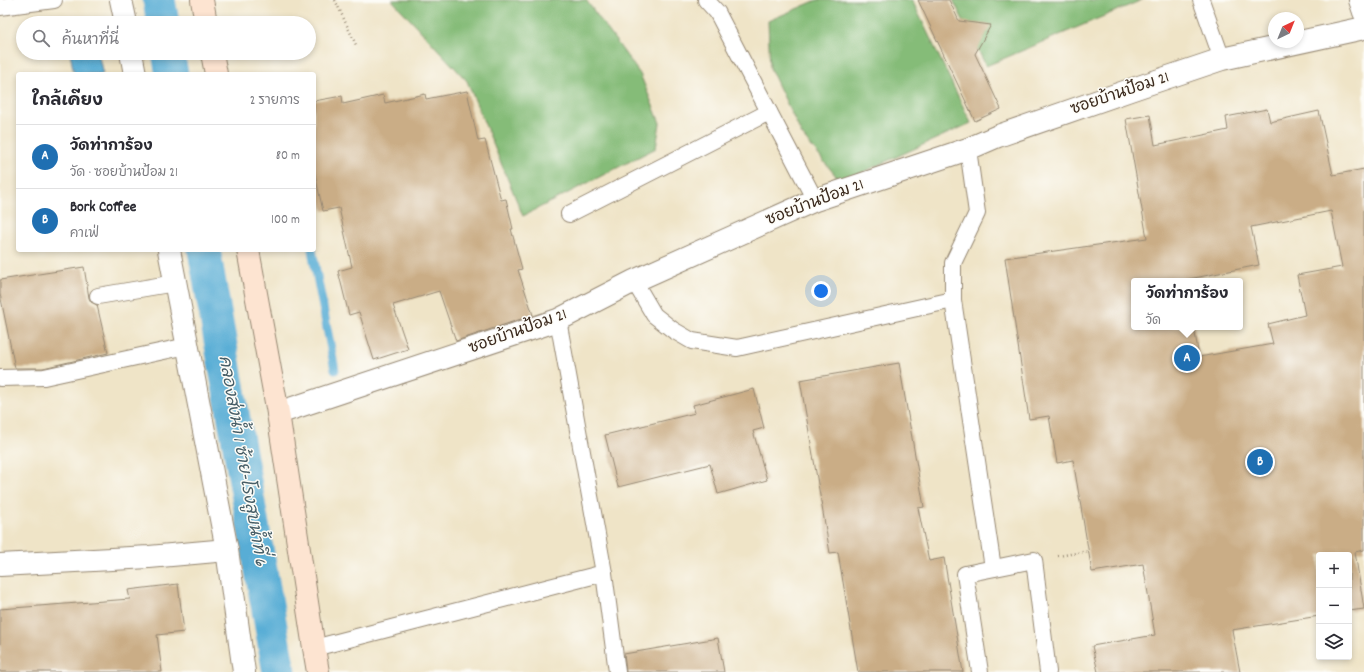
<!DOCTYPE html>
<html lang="th">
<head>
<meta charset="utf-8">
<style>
  :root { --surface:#fff; --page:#f2f2f3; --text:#2b2b33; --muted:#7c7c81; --line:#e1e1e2; --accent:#1f6fb2 }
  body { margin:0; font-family:Dekko,"Playpen Sans Thai",sans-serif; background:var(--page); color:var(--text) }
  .controls { position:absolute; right:12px; bottom:12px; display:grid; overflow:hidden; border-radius:4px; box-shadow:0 2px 6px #0003 }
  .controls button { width:36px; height:36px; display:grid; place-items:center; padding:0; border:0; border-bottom:1px solid var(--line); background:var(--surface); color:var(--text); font:20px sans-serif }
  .compass { position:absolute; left:1268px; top:12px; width:36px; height:36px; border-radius:50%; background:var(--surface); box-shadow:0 2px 6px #0003; rotate:43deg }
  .you { position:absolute; left:821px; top:291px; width:14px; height:14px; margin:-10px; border:3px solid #fff; border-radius:50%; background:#1a73e8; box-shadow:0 0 0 6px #1a73e833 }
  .badge { display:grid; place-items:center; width:26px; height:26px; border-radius:50%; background:var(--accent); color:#fff; font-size:13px; font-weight:700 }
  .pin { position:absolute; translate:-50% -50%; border:2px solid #fff; box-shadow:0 1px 4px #0006 }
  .popup { position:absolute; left:1131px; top:278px; width:112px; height:52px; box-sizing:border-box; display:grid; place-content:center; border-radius:4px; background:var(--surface); filter:drop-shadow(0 1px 3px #0005); font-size:13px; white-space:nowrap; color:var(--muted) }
  .popup b { font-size:15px; color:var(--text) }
  .popup::after { content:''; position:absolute; left:50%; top:100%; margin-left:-8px; border:8px solid transparent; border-top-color:var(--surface) }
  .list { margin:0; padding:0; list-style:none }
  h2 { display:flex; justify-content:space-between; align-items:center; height:52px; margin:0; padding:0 16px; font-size:17px }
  h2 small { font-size:13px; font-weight:400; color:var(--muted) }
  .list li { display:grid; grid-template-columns:26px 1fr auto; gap:12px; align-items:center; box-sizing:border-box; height:64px; padding:0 16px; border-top:1px solid var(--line) }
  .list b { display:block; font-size:15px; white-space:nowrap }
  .list p { margin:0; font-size:13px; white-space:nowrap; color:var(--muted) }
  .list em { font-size:13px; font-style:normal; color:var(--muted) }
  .icon { flex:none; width:22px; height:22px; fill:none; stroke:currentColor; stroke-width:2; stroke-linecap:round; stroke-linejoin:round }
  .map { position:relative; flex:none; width:1364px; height:672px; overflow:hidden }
  .search { position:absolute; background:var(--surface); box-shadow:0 2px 6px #0003; left:16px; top:16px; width:300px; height:44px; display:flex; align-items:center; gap:10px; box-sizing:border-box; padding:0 14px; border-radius:22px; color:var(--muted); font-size:15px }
  .panel { position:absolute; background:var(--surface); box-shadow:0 2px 6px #0003; left:16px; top:72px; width:300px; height:180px; border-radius:4px }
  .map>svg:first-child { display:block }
  .forest { fill:#85bc78; stroke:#60734b }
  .water { fill:#59add5; stroke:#4a6c7a }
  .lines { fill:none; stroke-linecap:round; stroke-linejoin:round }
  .stream { stroke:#59add5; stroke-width:9 }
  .canal { stroke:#59add5; stroke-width:33 }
  .building { fill:#caad86; fill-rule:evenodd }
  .lane-casing { stroke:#958772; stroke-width:18 }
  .street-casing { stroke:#958772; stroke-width:24 }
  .secondary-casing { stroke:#958772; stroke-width:24 }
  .path { stroke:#958772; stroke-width:2.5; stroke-dasharray:1 3; stroke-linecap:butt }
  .lane { stroke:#fff; stroke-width:16 }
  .street { stroke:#fff; stroke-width:22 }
  .secondary { stroke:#fde4d1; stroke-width:22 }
  .labels { text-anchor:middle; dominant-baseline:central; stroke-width:3; stroke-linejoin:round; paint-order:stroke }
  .street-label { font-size:16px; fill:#3b2a1e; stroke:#fdfcf7 }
  .water-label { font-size:17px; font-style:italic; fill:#475e67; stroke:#fdfcf7 }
</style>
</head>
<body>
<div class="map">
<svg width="1364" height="672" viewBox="0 0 1364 672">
  <rect width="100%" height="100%" fill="#fdfcf7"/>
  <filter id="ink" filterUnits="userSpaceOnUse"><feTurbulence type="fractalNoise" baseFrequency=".025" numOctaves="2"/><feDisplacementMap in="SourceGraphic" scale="8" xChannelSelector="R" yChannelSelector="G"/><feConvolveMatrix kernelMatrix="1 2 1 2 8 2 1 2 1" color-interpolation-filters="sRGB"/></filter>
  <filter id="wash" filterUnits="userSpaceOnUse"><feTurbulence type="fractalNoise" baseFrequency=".012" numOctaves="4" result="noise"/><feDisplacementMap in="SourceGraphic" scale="16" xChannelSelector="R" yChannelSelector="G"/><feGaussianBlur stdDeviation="0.9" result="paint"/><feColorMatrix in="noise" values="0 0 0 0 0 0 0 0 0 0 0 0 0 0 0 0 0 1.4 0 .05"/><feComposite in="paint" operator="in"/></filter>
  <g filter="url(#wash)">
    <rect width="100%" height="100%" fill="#efe4c7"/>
    <g class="forest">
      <polygon points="392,0 586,0 640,74 660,123 656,148 523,216 467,81"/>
      <polygon points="817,0 912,0 971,123 841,182 802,135 770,68 768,21"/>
      <polygon points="953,0 1142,0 986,66"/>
    </g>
    <polygon class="water" points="70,53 98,53 103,74 74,74"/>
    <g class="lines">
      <polyline class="stream" points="312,250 335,370"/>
      <g class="canal">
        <polyline points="159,0 163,23"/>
        <polyline points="168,53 172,74"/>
        <polyline points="204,250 279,672"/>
      </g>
    </g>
    <g id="blocks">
      <g class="building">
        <polygon points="918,0 949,0 959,21 991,25 975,54 1001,109 975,121"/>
        <polygon points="467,91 478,141 485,140 501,200 506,199 513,229 511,229 522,269 518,270 533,315 456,341 439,291 393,305 408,349 374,360 359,312 349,315 338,271 352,267 339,208 323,211 314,170 314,101 342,96 343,104 383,95 385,103 425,94 426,99"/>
        <path d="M 1267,109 L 1270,122 L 1319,111 L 1333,175 L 1364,169 L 1364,550 L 1355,552 L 1364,609 L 1349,611 L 1349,555 L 1319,555 L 1319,616 L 1232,630 L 1240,672 L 1098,672 L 1092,646 L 1155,635 L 1143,564 L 1092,572 L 1073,460 L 1057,463 L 1049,416 L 1029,419 L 1005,258 L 1147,238 L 1126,119 L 1150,115 L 1155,145 L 1228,130 L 1226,117 ZM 1331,211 L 1342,267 L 1297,275 L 1305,315 L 1268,324 L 1273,344 L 1199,357 L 1194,327 L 1134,327 L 1134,281 L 1179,281 L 1259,265 L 1251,227 Z"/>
        <polygon points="84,267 89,298 91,302 97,305 108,353 43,368 15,368 0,294 0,280"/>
        <polygon points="899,363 924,507 918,508 929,561 944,558 963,672 858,672 838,552 830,553 800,380"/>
        <polygon points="754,389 764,428 753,431 767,480 718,494 710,464 618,487 605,435 695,413 693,405"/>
        <polygon points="178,584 184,632 157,635 162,672 0,672 0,609 130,599 128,590"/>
        <polygon points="718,638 724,672 626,672 624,654"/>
      </g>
    </g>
  </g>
  <g filter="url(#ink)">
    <use href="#blocks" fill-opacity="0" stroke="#958772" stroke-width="1"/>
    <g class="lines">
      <defs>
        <g id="lane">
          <polyline points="706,0 717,12 815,200"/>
          <polyline points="1201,0 1222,59"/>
          <polyline points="0,7 54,0"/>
          <polyline points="968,149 977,213 953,263 953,300 993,568"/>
          <polyline points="569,214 769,112"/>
          <polyline points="634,281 654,315 673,330 692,341 737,348 953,300"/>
          <polyline points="98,296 175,283"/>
          <polyline points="558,320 604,573 617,672"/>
          <polyline points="0,378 44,377 187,346"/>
          <polyline points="314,648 604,573"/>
          <polyline points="980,672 965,574 1034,560 1048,672"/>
        </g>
        <g id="street">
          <polyline points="121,0 126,23"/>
          <polyline points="1360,0 1364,12"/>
          <polyline points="131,53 135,74"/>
          <polyline points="169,250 227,550 244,672"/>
          <polyline points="278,413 558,320 634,281 815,200 968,149 998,136 1133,89 1222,59 1364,28"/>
          <polyline points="0,565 149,557 227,550"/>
        </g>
        <g id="secondary">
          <polyline points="202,0 206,23"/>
          <polyline points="212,53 216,74"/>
          <polyline points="248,250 278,413 314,648 318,672"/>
        </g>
      </defs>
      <use href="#lane" class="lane-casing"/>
      <use href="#street" class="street-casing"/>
      <use href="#secondary" class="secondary-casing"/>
      <g class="path">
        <polyline points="335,0 357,47"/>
        <polyline points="1058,556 1089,551"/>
      </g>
      <use href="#lane" class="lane"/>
      <use href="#street" class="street"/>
      <use href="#secondary" class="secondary"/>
    </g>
  </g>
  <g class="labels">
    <g class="street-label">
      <text transform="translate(1120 94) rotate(-19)">ซอยบ้านป้อม 21</text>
      <text transform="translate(815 203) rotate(-21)">ซอยบ้านป้อม 21</text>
      <text transform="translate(518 332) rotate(-20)">ซอยบ้านป้อม 21</text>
    </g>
    <g class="water-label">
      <text transform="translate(241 461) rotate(80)">คลองส่งน้ำ 1 ซ้าย-โรงสูบน้ำที่ 6</text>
    </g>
  </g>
</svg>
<div class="controls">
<button>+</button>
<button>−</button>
<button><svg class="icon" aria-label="layers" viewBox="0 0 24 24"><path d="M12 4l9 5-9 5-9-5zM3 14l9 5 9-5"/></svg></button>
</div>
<svg class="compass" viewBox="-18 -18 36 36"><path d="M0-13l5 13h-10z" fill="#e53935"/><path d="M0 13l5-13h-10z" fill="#7c7c81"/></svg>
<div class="you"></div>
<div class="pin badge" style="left:1187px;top:358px">A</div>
<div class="popup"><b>วัดท่าการ้อง</b>วัด</div>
<div class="pin badge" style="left:1260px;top:462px">B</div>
<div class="search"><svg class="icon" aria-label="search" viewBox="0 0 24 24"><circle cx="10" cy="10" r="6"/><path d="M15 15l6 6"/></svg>ค้นหาที่นี่</div>
<section class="panel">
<h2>ใกล้เคียง<small>2 รายการ</small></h2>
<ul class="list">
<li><span class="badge">A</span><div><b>วัดท่าการ้อง</b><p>วัด · ซอยบ้านป้อม 21</p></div><em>80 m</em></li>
<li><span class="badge">B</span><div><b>Bork Coffee</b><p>คาเฟ่</p></div><em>100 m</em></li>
</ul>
</section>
</div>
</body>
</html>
